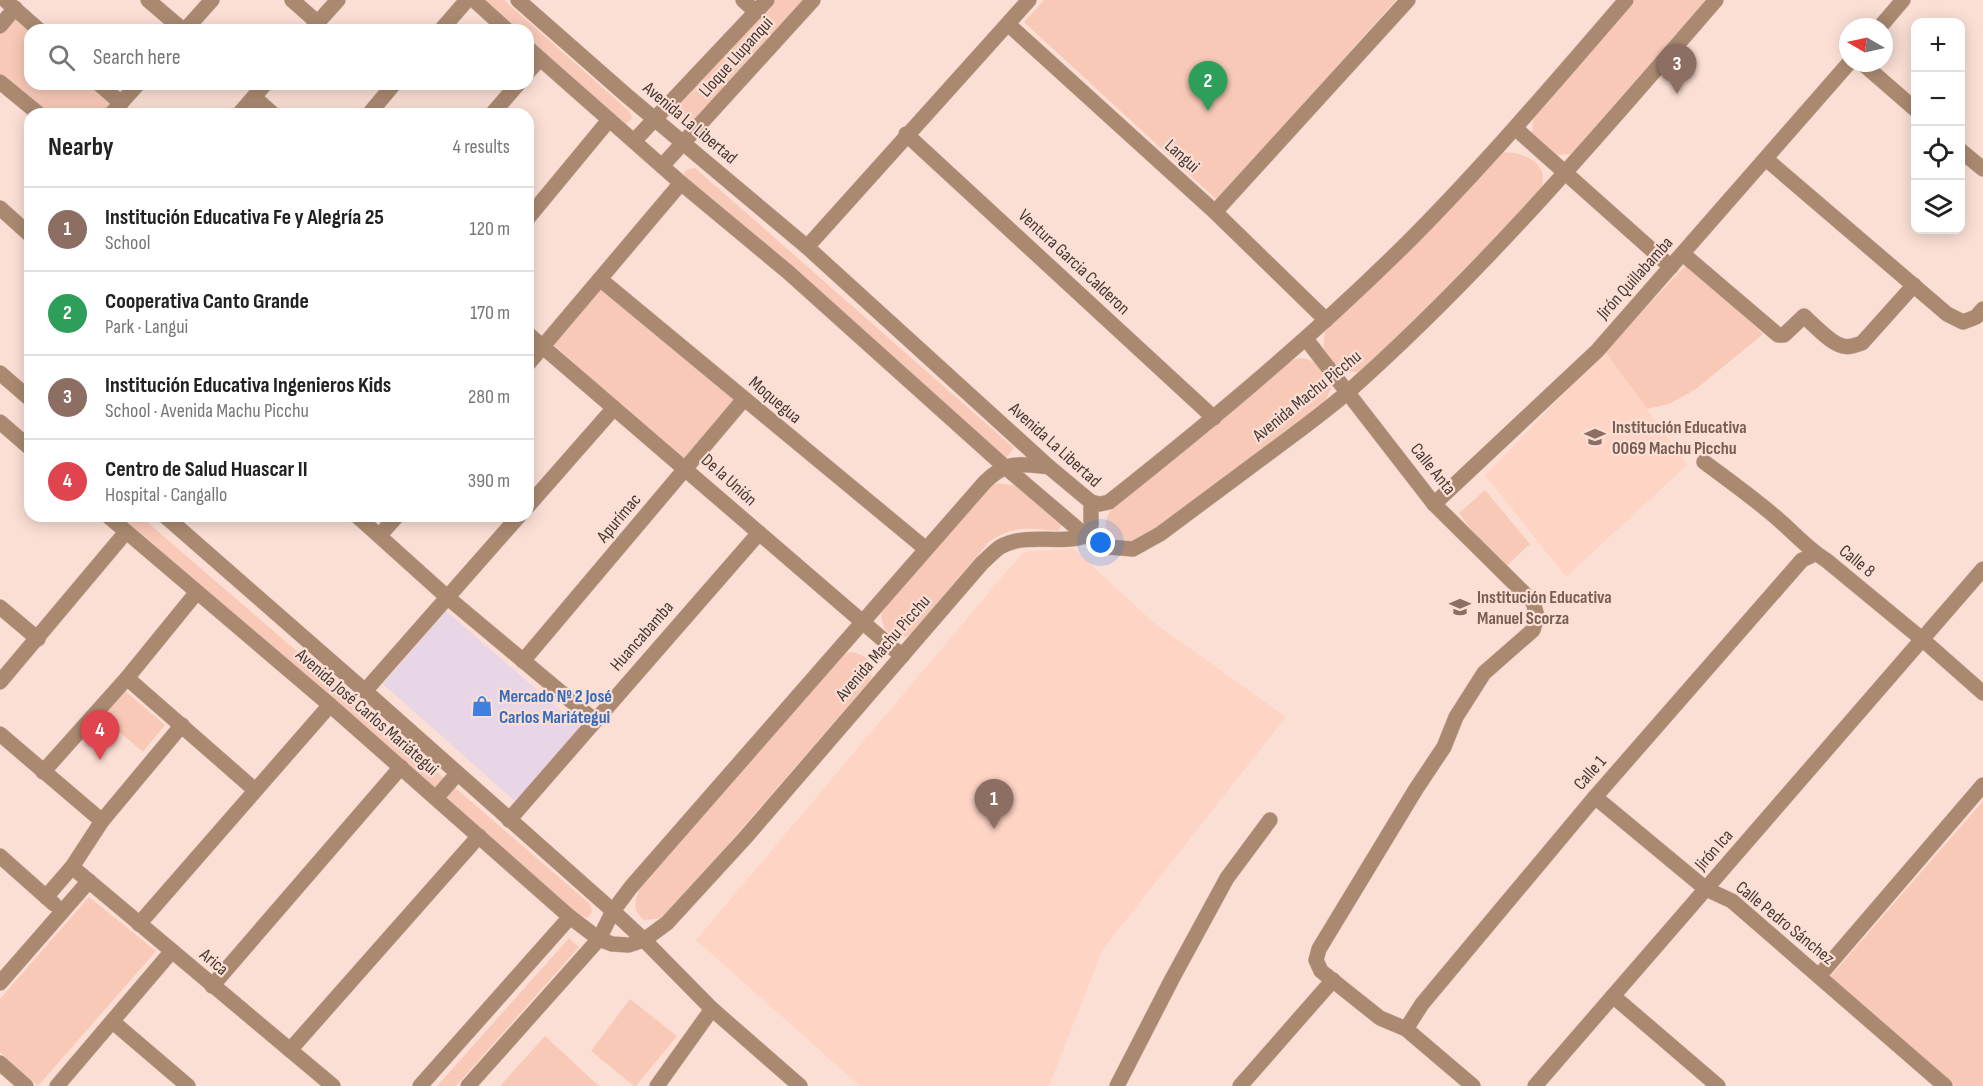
<!DOCTYPE html>
<html lang="en">
<head>
<meta charset="utf-8">
<style>
  :root { --surface:#fff; --page:#f2f2f2; --text:#222; --muted:#767676; --line:#e0e0e0; --accent:#d93025 }
  body { margin:0; font-family:"Sofia Sans Condensed",sans-serif; background:var(--page); color:var(--text) }
  .controls { position:absolute; right:18px; top:18px; display:grid; overflow:hidden; border-radius:12px; box-shadow:0 3px 15px #0003 }
  .controls button { width:54px; height:54px; display:grid; place-items:center; padding:0; border:0; border-bottom:2px solid var(--line); background:var(--surface); color:var(--text); font:30px sans-serif }
  .compass { position:absolute; left:1839px; top:18px; width:54px; height:54px; border-radius:50%; background:var(--surface); box-shadow:0 3px 15px #0003; rotate:279deg }
  .you { position:absolute; left:1101px; top:543px; width:21px; height:21px; margin:-15px; border:4px solid #fff; border-radius:50%; background:#1a73e8; box-shadow:0 0 0 9px #1a73e833 }
  .badge { display:grid; place-items:center; width:39px; height:39px; border-radius:50%; background:var(--accent); color:#fff; font-size:20px; font-weight:700 }
  .pin { position:absolute; translate:-50% -50px; filter:drop-shadow(0 2px 3px #0008) }
  .pin::after { content:''; position:absolute; top:32px; width:21px; height:18px; background:inherit; clip-path:polygon(0 0,100% 0,50% 100%) }
  .list { margin:0; padding:0; list-style:none }
  h2 { display:flex; justify-content:space-between; align-items:center; height:78px; margin:0; padding:0 24px; font-size:26px }
  h2 small { font-size:20px; font-weight:400; color:var(--muted) }
  .list li { display:grid; grid-template-columns:39px 1fr auto; gap:18px; align-items:center; box-sizing:border-box; height:84px; padding:0 24px; border-top:2px solid var(--line) }
  .list b { display:block; font-size:22px; white-space:nowrap }
  .list p { margin:0; font-size:20px; white-space:nowrap; color:var(--muted) }
  .list em { font-size:20px; font-style:normal; color:var(--muted) }
  .icon { flex:none; width:33px; height:33px; fill:none; stroke:currentColor; stroke-width:2; stroke-linecap:round; stroke-linejoin:round }
  .map { position:relative; flex:none; width:1983px; height:1086px; overflow:hidden }
  .search { position:absolute; background:var(--surface); box-shadow:0 3px 15px #0003; left:24px; top:24px; width:510px; height:66px; display:flex; align-items:center; gap:15px; box-sizing:border-box; padding:0 21px; border-radius:18px; color:var(--muted); font-size:22px }
  .panel { position:absolute; background:var(--surface); box-shadow:0 3px 15px #0003; left:24px; top:108px; width:510px; height:414px; border-radius:18px }
  .map>svg:first-child { display:block }
  .commercial { fill:#e8d5e5 }
  .built { fill:#fed4c5 }
  .green { fill:#f9c9b8 }
  .lines { fill:none; stroke-linecap:round; stroke-linejoin:round }
  .minor-casing { stroke:#d7beb5; stroke-width:16 }
  .minor { stroke:#ab8971; stroke-width:15 }
  .labels { text-anchor:middle; dominant-baseline:central; stroke-width:4.5; stroke-linejoin:round; paint-order:stroke }
  .street-label { font-size:18px; fill:#473934; stroke:#fbdfd5 }
  .education-label { font-size:18px; font-weight:bold; fill:#785e54; stroke:#fbdfd5; text-anchor:start }
  .shop-label { font-size:18px; font-weight:bold; fill:#366cbe; stroke:#fbdfd5; text-anchor:start }
</style>
</head>
<body>
<div class="map">
<svg width="1983" height="1086" viewBox="0 0 1983 1086">
  <rect width="100%" height="100%" fill="#fbdfd5"/>
  <polygon class="commercial" points="446,611 581,728 516,802 383,684"/>
  <g class="built">
    <polygon points="1605,351 1687,465 1566,577 1485,475"/>
    <polygon points="1073,548 1153,622 1286,717 1103,949 1049,1086 860,1086 696,940 1023,552"/>
  </g>
  <g class="green">
    <polygon points="481,0 504,0 630,112 632,118 626,124 528,42 528,30 515,30"/>
    <path d="M 775,0 L 806,0 L 692,125 C 681,126 674,120 675,109 Z"/>
    <polygon points="1044,0 1396,0 1217,200 1024,22"/>
    <polygon points="1634,0 1706,0 1572,154 1554,155 1532,133 1534,115"/>
    <polygon points="11,14 30,30 30,84 92,84 115,103 106,114 45,114 0,76 0,28"/>
    <path d="M 1501,152 C 1527,152 1552,164 1540,193 L 1429,306 L 1360,372 C 1331,373 1318,355 1326,328 Z"/>
    <polygon points="695,168 1014,448 1006,458 686,179 683,174 688,169"/>
    <polygon points="1687,264 1763,334 1696,389 1669,404 1647,409 1605,351"/>
    <polygon points="602,288 737,399 684,462 552,343"/>
    <path d="M 1301,358 C 1319,360 1325,372 1331,389 L 1326,400 L 1157,528 C 1150,532 1140,540 1131,542 C 1116,545 1100,531 1108,515 C 1110,511 1114,507 1117,504 L 1290,360 Z"/>
    <path d="M 998,483 L 1017,486 L 1061,521 L 1061,527 L 1058,531 C 1030,528 1013,525 989,542 L 911,634 C 894,645 879,629 882,611 L 988,488 Z"/>
    <polygon points="1485,490 1530,544 1502,570 1459,513"/>
    <polygon points="121,516 140,516 590,904 592,912 587,918 579,915"/>
    <path d="M 852,652 C 869,656 874,663 871,680 L 664,918 L 644,920 C 632,909 634,903 640,888 L 844,654 Z"/>
    <polygon points="124,690 165,725 143,752 101,716"/>
    <polygon points="1983,801 1983,1086 1955,1086 1830,977"/>
    <polygon points="89,897 156,951 38,1086 0,1052 0,999"/>
    <polygon points="569,938 579,947 456,1086 437,1086"/>
    <polygon points="630,999 677,1036 636,1086 634,1086 591,1051"/>
    <polygon points="545,1036 599,1086 500,1086"/>
  </g>
  <g class="lines">
    <defs>
      <g id="minor">
        <polyline points="5,0 39,30"/>
        <polyline points="148,0 183,30"/>
        <polyline points="292,0 317,22"/>
        <polyline points="474,0 507,30"/>
        <polyline points="518,0 626,95 807,247 1049,467 1091,502 1091,525 1086,536"/>
        <polyline points="743,0 756,12"/>
        <polyline points="1008,24 1215,212 1326,320"/>
        <polyline points="0,26 15,8"/>
        <polyline points="1880,27 1903,0"/>
        <polyline points="185,30 212,0"/>
        <polyline points="311,30 338,0"/>
        <polyline points="441,30 467,0"/>
        <path d="M 528,48 L 681,183 L 788,272 L 1004,466 L 1086,536 L 1108,547 L 1133,549 L 1160,534 C 1199,505 1238,476 1277,447 C 1301,429 1326,411 1349,391 C 1483,272 1599,135 1716,0"/>
        <polyline points="1862,63 1916,110"/>
        <polyline points="528,72 540,59"/>
        <polyline points="0,82 39,114"/>
        <polyline points="99,84 121,103"/>
        <polyline points="254,97 273,114"/>
        <polyline points="111,114 138,84"/>
        <polyline points="239,114 265,84"/>
        <polyline points="369,114 394,84"/>
        <polyline points="492,114 518,84"/>
        <polyline points="1515,128 1671,267"/>
        <polyline points="906,134 1214,418"/>
        <polyline points="634,141 767,0"/>
        <polyline points="1960,150 1983,169"/>
        <polyline points="1766,159 1947,314 1963,322 1976,317 1983,309"/>
        <polyline points="662,166 813,0"/>
        <polyline points="0,208 30,235"/>
        <polyline points="1215,212 1408,0"/>
        <polyline points="528,218 609,120"/>
        <polyline points="807,247 1029,0"/>
        <path d="M 1683,254 L 1778,335 L 1784,335 L 1804,316 C 1813,324 1831,344 1843,346 C 1849,348 1856,345 1862,343 L 1914,285"/>
        <polyline points="601,280 926,549"/>
        <polyline points="528,334 902,656"/>
        <polyline points="1306,339 1434,504 1533,602 1537,616 1533,630 1484,673 1456,717 1444,747 1416,789 1319,949 1316,960 1321,971 1380,1018 1406,1029 1473,1086"/>
        <polyline points="528,364 681,183"/>
        <polyline points="0,373 30,399"/>
        <polyline points="0,422 30,448"/>
        <path d="M 1704,462 C 1730,481 1755,499 1779,520 C 1794,533 1809,550 1826,560 L 1923,640 L 1983,693"/>
        <path d="M 1091,502 L 1100,504 L 1109,502 C 1215,418 1318,332 1413,237 C 1488,161 1557,80 1626,0"/>
        <polyline points="1434,504 1597,351 1849,63"/>
        <polyline points="528,506 614,408"/>
        <path d="M 108,516 L 330,705 L 570,917 L 599,939 L 612,944 L 629,945 L 644,940 L 667,923 L 745,838 L 982,563 C 988,558 994,551 1000,547 C 1026,532 1059,545 1086,536"/>
        <polyline points="165,516 365,691 613,911 644,940 712,1009 800,1086"/>
        <polyline points="357,516 447,597 594,720"/>
        <polyline points="380,535 397,516"/>
        <polyline points="0,607 38,639"/>
        <polyline points="523,661 744,399"/>
        <polyline points="127,678 255,790"/>
        <polyline points="0,682 126,532"/>
        <polyline points="365,691 519,516"/>
        <polyline points="0,734 102,821"/>
        <polyline points="43,772 127,678 197,592"/>
        <polyline points="1595,797 1706,889 1732,901 1945,1086"/>
        <polyline points="436,798 457,774"/>
        <polyline points="509,820 759,533"/>
        <polyline points="0,856 54,904"/>
        <polyline points="72,867 333,1086"/>
        <polyline points="46,897 72,867 102,821 182,725"/>
        <polyline points="139,924 330,705"/>
        <polyline points="1819,976 1983,785"/>
        <polyline points="0,983 89,881"/>
        <polyline points="212,986 401,767"/>
        <polyline points="1613,996 1718,1086"/>
        <polyline points="113,1022 188,1086"/>
        <polyline points="1406,1029 1422,1004 1595,797 1802,560 1815,554"/>
        <polyline points="290,1050 479,836"/>
        <polyline points="0,1063 26,1086"/>
        <polyline points="57,1086 172,951"/>
        <polyline points="420,1086 570,917"/>
        <path d="M 468,1086 L 599,939 L 613,911 L 631,887 L 985,482 C 1007,460 1020,464 1049,467"/>
        <polyline points="657,1086 712,1009"/>
        <polyline points="1117,1086 1172,979 1227,878 1270,820"/>
        <polyline points="1240,1086 1333,980"/>
        <polyline points="1535,1086 1983,569"/>
      </g>
    </defs>
    <use href="#minor" class="minor-casing"/>
    <use href="#minor" class="minor"/>
  </g>
  <defs>
    <symbol id="school-bare" viewBox="-9 -9 18 18"><path d="M0-5L7-2L0 1L-7-2ZM-4 1L0 2.5L4 1V4Q0 6-4 4Z" fill="#8d6e63" stroke="#fbdfd5" stroke-width="2.5" paint-order="stroke"/></symbol>
    <symbol id="shop-bare" viewBox="-9 -9 18 18"><path d="M-5-2.5h2.3a2.7 3.5 0 0 1 5.4 0H5L5.5 6h-11ZM-1.5-2.5h3a1.5 2.3 0 0 0-3 0Z" fill="#3f7fe0" stroke="#fbdfd5" stroke-width="2.5" paint-order="stroke"/></symbol>
  </defs>
  <g fill-rule="evenodd">
    <use href="#school-bare" x="1580" y="422" width="30" height="30"/>
    <use href="#school-bare" x="1445" y="592" width="30" height="30"/>
    <use href="#shop-bare" x="467" y="691" width="30" height="30"/>
  </g>
  <g class="labels">
    <g class="street-label">
      <text transform="translate(736 57) rotate(-48)">Lloque Llupanqui</text>
      <text transform="translate(690 123) rotate(40)">Avenida La Libertad</text>
      <text transform="translate(1182 156) rotate(42)">Langui</text>
      <text transform="translate(1074 262) rotate(43)">Ventura Garcia Calderon</text>
      <text transform="translate(1635 278) rotate(-48)">Jirón Quillabamba</text>
      <text transform="translate(1307 396) rotate(-39)">Avenida Machu Picchu</text>
      <text transform="translate(775 400) rotate(40)">Moquegua</text>
      <text transform="translate(1055 445) rotate(42)">Avenida La Libertad</text>
      <text transform="translate(1433 469) rotate(51)">Calle Anta</text>
      <text transform="translate(729 480) rotate(42)">De la Unión</text>
      <text transform="translate(619 518) rotate(-50)">Apurímac</text>
      <text transform="translate(1857 561) rotate(39)">Calle 8</text>
      <text transform="translate(642 636) rotate(-49)">Huancabamba</text>
      <text transform="translate(883 648) rotate(-49)">Avenida Machu Picchu</text>
      <text transform="translate(367 712) rotate(41)">Avenida José Carlos Mariátegui</text>
      <text transform="translate(1590 773) rotate(-49)">Calle 1</text>
      <text transform="translate(1714 850) rotate(-49)">Jirón Ica</text>
      <text transform="translate(1785 923) rotate(39)">Calle Pedro Sánchez</text>
      <text transform="translate(214 962) rotate(40)">Arica</text>
    </g>
    <g class="education-label">
      <text x="1612" y="427">Institución Educativa<tspan x="1612" dy="21">0069 Machu Picchu</tspan></text>
      <text x="1477" y="597">Institución Educativa<tspan x="1477" dy="21">Manuel Scorza</tspan></text>
    </g>
    <g class="shop-label">
      <text x="499" y="696">Mercado Nº 2 José<tspan x="499" dy="21">Carlos Mariátegui</tspan></text>
    </g>
  </g>
</svg>
<div class="controls">
<button>+</button>
<button>−</button>
<button><svg class="icon" aria-label="locate" viewBox="0 0 24 24"><circle cx="12" cy="12" r="6"/><path d="M12 2v4M12 18v4M2 12h4M18 12h4"/></svg></button>
<button><svg class="icon" aria-label="layers" viewBox="0 0 24 24"><path d="M12 4l9 5-9 5-9-5zM3 14l9 5 9-5"/></svg></button>
</div>
<svg class="compass" viewBox="-18 -18 36 36"><path d="M0-13l5 13h-10z" fill="#e53935"/><path d="M0 13l5-13h-10z" fill="#767676"/></svg>
<div class="you"></div>
<div class="pin badge" style="left:994px;top:829px;background:#8d6e63">1</div>
<div class="pin badge" style="left:1208px;top:111px;background:#2e9e5b">2</div>
<div class="pin badge" style="left:1677px;top:94px;background:#8d6e63">3</div>
<div class="pin badge" style="left:100px;top:760px;background:#e0444e">4</div>
<div class="search"><svg class="icon" aria-label="search" viewBox="0 0 24 24"><circle cx="10" cy="10" r="6"/><path d="M15 15l6 6"/></svg>Search here</div>
<section class="panel">
<h2>Nearby<small>4 results</small></h2>
<ul class="list">
<li><span class="badge" style="background:#8d6e63">1</span><div><b>Institución Educativa Fe y Alegría 25</b><p>School</p></div><em>120 m</em></li>
<li><span class="badge" style="background:#2e9e5b">2</span><div><b>Cooperativa Canto Grande</b><p>Park · Langui</p></div><em>170 m</em></li>
<li><span class="badge" style="background:#8d6e63">3</span><div><b>Institución Educativa Ingenieros Kids</b><p>School · Avenida Machu Picchu</p></div><em>280 m</em></li>
<li><span class="badge" style="background:#e0444e">4</span><div><b>Centro de Salud Huascar II</b><p>Hospital · Cangallo</p></div><em>390 m</em></li>
</ul>
</section>
</div>
</body>
</html>
